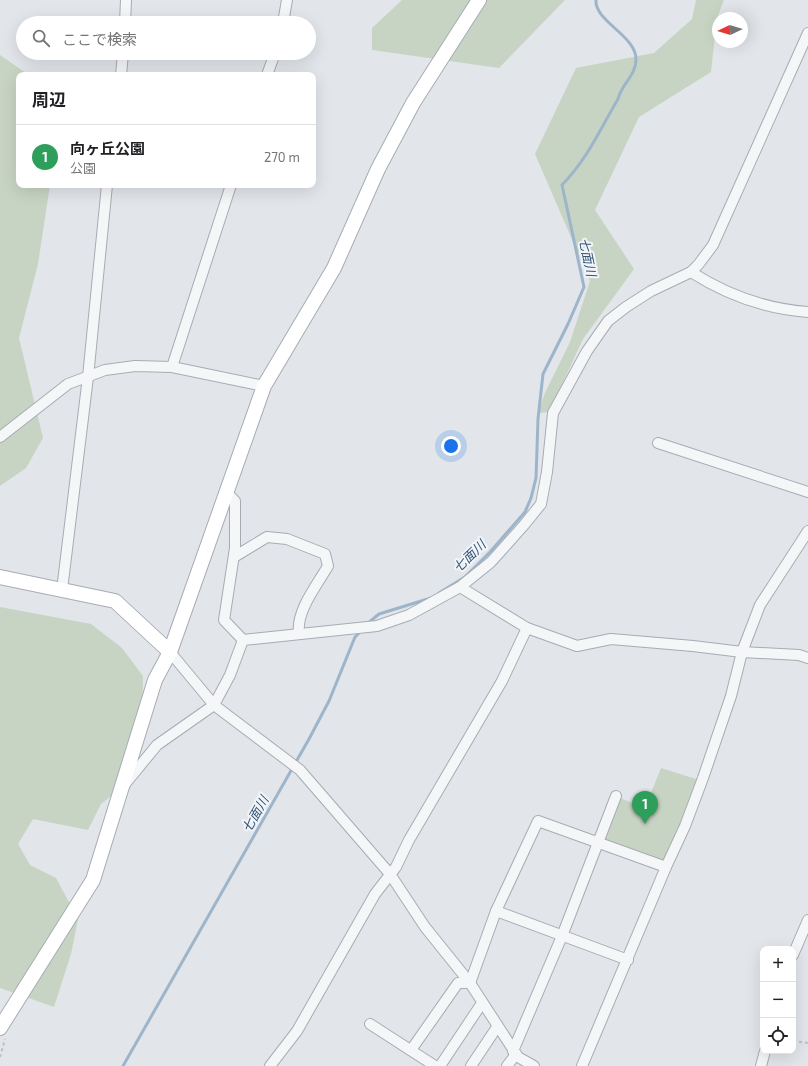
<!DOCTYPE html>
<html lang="ja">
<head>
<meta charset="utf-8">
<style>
  :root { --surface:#fff; --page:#f2f2f2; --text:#202124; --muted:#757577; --line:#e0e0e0; --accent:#cf4763 }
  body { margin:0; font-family:"Exo 2","Noto Sans JP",sans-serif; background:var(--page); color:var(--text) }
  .controls { position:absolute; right:12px; bottom:12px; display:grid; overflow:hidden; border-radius:8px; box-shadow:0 4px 16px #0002 }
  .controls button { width:36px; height:36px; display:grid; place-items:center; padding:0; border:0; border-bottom:1px solid var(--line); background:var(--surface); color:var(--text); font:20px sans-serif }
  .compass { position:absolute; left:712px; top:12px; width:36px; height:36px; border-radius:50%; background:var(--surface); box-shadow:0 4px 16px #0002; rotate:266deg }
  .you { position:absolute; left:451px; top:446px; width:14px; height:14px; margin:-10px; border:3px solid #fff; border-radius:50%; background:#1a73e8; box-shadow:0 0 0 6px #1a73e833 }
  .badge { display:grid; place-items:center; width:26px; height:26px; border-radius:50%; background:var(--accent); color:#fff; font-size:13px; font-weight:700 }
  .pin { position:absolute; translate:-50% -33px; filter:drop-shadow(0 1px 2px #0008) }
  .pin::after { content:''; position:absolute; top:21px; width:14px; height:12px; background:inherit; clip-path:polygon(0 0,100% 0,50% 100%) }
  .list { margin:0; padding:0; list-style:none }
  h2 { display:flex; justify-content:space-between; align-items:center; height:52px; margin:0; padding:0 16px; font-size:17px }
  h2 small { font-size:13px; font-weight:400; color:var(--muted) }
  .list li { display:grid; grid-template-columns:26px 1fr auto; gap:12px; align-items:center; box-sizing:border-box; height:64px; padding:0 16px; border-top:1px solid var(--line) }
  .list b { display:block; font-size:15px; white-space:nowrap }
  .list p { margin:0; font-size:13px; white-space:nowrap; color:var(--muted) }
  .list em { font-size:13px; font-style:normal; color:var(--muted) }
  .icon { flex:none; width:22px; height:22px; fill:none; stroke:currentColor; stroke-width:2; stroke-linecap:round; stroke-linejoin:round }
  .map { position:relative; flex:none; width:808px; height:1066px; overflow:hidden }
  .search { position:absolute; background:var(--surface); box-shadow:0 4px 16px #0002; left:16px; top:16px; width:300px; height:44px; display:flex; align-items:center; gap:10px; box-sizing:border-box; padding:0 14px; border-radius:22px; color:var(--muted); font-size:15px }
  .panel { position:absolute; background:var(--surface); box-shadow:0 4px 16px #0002; left:16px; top:72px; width:300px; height:116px; border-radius:8px }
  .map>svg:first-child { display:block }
  .green { fill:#c8d4c3 }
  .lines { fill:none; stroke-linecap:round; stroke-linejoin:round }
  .stream { stroke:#9db5ca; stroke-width:3 }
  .street-casing { stroke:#a7acb4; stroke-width:12 }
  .secondary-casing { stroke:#a7acb4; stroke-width:16 }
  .path { stroke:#bcc0c5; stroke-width:2; stroke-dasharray:3 3; stroke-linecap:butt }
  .street { stroke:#f5f6f8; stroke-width:10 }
  .secondary { stroke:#fff; stroke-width:14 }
  .labels { text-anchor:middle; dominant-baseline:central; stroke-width:4; stroke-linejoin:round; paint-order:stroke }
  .water-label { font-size:13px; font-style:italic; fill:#345576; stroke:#f1f4f8 }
</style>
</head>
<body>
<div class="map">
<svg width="808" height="1066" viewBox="0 0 808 1066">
  <rect width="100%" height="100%" fill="#e2e5ea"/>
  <g class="green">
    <polygon points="402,0 565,0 499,68 372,50 372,28"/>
    <polygon points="696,0 724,0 717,18 711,72 639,117 595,210 634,269 583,339 549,412 539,413 544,395 570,342 590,281 535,154 576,68 654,53 692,19"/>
    <polygon points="0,55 29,75 19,75 19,185 50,185 38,264 19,338 43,438 26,468 0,486"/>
    <polygon points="0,607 91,624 122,648 143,676 142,728 121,788 101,804 88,830 33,819 18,844 30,865 56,878 78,919 71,954 54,1007 0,988"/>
    <polygon points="661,768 699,780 663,862 604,840 620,798 645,808"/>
  </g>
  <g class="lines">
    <g class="stream">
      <path d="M 439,593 L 465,577 L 490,552 L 525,512 L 531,498 L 536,478 L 538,419 L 543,374 L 568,324 L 584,287 L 562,185 C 588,158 599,131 618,99 C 621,85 636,75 636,60 C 637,36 594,21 596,0"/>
      <polyline points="367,624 379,614 431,598"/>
      <polyline points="123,1066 309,739 329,701 355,637 362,630"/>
    </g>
    <defs>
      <g id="street">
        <polyline points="125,23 126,0"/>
        <polyline points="283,23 287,0"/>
        <polyline points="121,75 123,53"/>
        <polyline points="267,75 275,53"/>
        <path d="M 691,272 C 727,295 766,309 808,312"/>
        <polyline points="172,367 231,185"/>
        <polyline points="0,437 68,384 105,370 135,366 172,367 264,386"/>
        <polyline points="658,443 808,492"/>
        <polyline points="227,493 235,501 235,548 224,620 243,640"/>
        <path d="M 234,557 L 267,537 L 287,539 L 325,554 L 328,566 C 317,585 296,611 299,633"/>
        <polyline points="460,587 527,628 577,646 611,639 693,646 742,652 799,655 808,658"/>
        <polyline points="62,590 88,377 107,185"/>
        <polyline points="170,652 214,705 300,770 390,874 425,927 470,983 518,1057 534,1066"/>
        <polyline points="125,784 157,745 214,705 230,675 243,640 377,626 409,615 460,587 491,562 524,525 541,504 547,472 553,413 587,351 608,321 626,307 651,291 691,272 698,265 713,245 808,33"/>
        <polyline points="496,911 628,960"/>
        <polyline points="793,955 808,920"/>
        <polyline points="370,1024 435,1066"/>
        <polyline points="411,1050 458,983 470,983 496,911 538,821 666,867"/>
        <polyline points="513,1051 562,936 616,796"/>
        <polyline points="270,1066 297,1031 375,894 396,867 409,840 502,681 527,628"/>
        <polyline points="440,1066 482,1003"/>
        <polyline points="471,1066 497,1027"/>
        <polyline points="507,1066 516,1054"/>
        <polyline points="582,1066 666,867 685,826 703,778 731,696 742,652 760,605 808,531"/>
        <polyline points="761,1066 765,1051"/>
      </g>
      <g id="secondary">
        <polyline points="0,577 115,601 170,652"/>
        <polyline points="0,1028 93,880 155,680 170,652 264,386 334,268 378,169 413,103 479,0"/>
      </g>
    </defs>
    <use href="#street" class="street-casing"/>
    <use href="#secondary" class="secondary-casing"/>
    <g class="path">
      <polyline points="793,1041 808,1043"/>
      <polyline points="0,1057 5,1039"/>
    </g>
    <use href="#street" class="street"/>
    <use href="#secondary" class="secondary"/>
  </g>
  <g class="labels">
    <g class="water-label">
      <text transform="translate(588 257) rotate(78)">七面川</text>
      <text transform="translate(469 556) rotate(-44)">七面川</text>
      <text transform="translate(255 814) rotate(-60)">七面川</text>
    </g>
  </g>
</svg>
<div class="controls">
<button>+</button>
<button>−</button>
<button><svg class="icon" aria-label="locate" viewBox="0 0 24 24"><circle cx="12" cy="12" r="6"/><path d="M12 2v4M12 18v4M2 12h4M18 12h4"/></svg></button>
</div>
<svg class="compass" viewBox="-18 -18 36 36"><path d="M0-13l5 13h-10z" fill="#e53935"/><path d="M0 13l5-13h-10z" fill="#757577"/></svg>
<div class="you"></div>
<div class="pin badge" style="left:645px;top:824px;background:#2e9e5b">1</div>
<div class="search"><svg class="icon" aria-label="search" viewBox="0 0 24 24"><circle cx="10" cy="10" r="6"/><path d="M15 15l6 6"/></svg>ここで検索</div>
<section class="panel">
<h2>周辺<small></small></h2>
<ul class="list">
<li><span class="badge" style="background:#2e9e5b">1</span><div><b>向ヶ丘公園</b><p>公園</p></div><em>270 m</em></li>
</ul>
</section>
</div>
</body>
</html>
